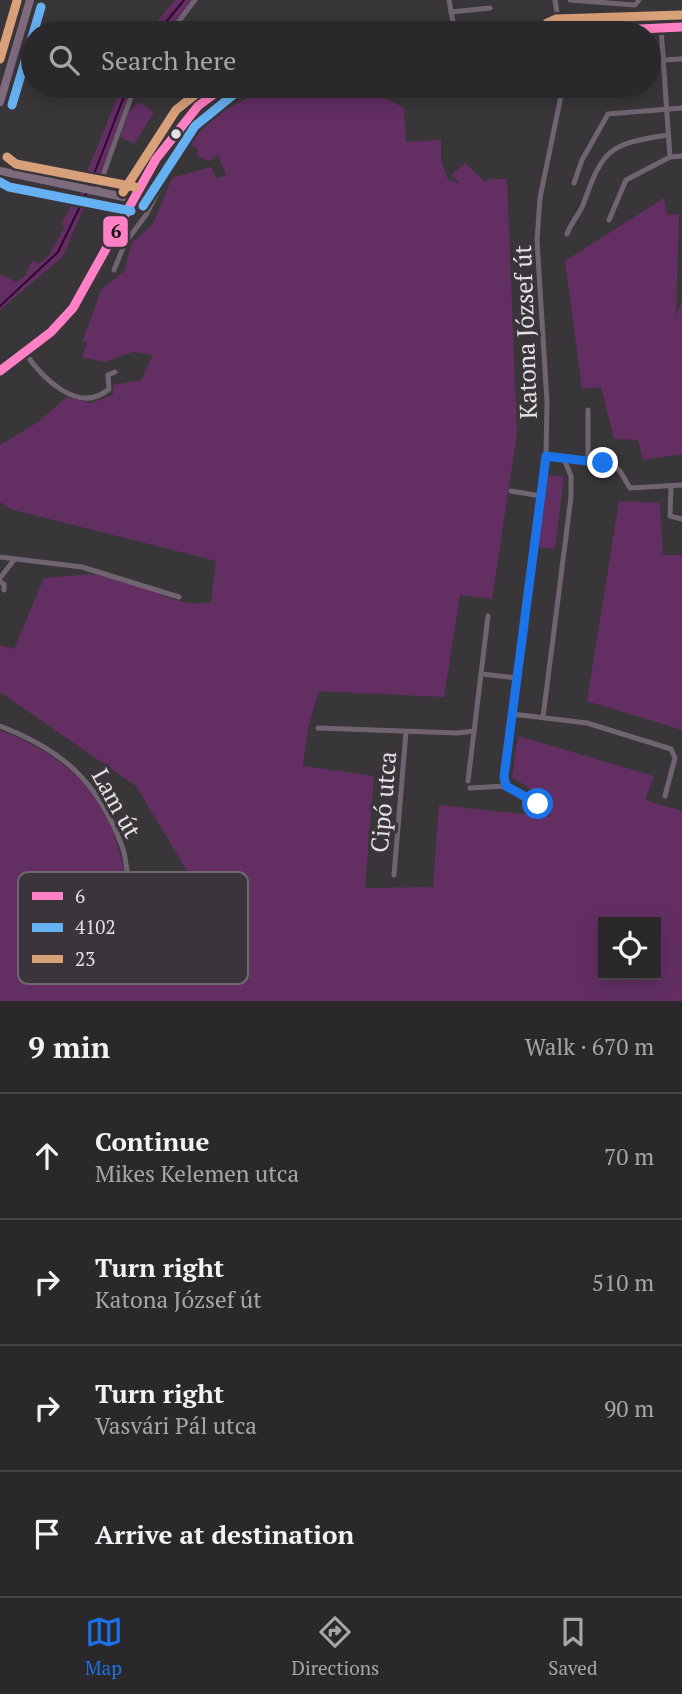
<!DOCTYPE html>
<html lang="en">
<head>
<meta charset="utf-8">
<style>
  :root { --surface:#2b282b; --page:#333033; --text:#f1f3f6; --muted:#a6a6a9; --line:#474447; --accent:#1a73e8 }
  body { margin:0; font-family:"PT Serif",serif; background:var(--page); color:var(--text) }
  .controls { position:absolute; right:21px; bottom:21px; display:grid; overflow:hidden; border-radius:0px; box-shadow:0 4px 18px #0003 }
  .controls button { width:63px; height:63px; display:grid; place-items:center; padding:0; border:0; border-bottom:2px solid var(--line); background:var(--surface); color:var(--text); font:35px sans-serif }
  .stop { position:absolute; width:21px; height:21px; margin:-16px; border:5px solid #1a73e8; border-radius:50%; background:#fff }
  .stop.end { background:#1a73e8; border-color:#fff; box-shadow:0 2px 7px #0008 }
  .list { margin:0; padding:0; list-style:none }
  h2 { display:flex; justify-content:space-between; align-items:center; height:91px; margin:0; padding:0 28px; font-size:30px }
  h2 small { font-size:23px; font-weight:400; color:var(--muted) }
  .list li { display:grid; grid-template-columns:46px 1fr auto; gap:21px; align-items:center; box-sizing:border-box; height:126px; padding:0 28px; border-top:2px solid var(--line) }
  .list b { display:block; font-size:26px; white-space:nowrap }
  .list p { margin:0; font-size:23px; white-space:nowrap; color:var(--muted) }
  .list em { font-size:23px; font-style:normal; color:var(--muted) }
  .icon { flex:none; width:38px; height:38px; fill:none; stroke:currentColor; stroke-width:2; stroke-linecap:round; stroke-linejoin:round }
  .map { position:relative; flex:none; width:682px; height:1001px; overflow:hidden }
  .search { position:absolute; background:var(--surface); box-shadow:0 4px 18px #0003; left:21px; right:21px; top:21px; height:77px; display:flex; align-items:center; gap:18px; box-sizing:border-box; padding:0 24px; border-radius:38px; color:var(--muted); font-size:26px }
  .sheet { height:595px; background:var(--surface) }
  nav { display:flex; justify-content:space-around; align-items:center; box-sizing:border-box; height:98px; border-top:2px solid var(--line); background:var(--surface); font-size:19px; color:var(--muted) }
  nav a { display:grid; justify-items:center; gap:4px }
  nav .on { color:var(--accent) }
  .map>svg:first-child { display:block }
  .green { fill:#632f63; fill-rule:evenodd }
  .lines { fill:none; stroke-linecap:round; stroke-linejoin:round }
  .stream { stroke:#310732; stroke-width:2 }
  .street { stroke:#706470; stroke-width:5 }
  .secondary { stroke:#756675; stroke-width:7 }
  .primary { stroke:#7e6c7e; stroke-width:8 }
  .bus-1-casing { stroke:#3a353a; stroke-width:14 }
  .bus-2-casing { stroke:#3a353a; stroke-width:14 }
  .bus-3-casing { stroke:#3a353a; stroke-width:14 }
  .bus-1 { stroke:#ff80c5; stroke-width:9 }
  .bus-2 { stroke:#66b1f2; stroke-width:9 }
  .bus-3 { stroke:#d9a179; stroke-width:9 }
  .route { stroke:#1a73e8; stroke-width:9 }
  .bus-dot { fill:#e3e0e3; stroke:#3a353a; stroke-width:2.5 }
  .labels { text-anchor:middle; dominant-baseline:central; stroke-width:7; stroke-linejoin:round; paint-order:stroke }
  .street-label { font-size:24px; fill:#e3e0e3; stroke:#3a353a }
  .key { fill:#3a353a; stroke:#6d686d; stroke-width:2 }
  .key-label { font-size:19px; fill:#e3e0e3 }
  .line-badge { stroke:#3a353a; stroke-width:2.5 }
  .pale-badge-label { font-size:19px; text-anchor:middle; font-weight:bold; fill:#111 }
</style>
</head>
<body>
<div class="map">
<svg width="682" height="1001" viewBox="0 0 682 1001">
  <rect width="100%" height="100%" fill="#393639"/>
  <g class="green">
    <polygon points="175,0 192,0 167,33 148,33"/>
    <polygon points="122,86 132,86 98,183 94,184 63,256 0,310 0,274 16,282 25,276 32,261 40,263 49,255 65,226 61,224 78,194 81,194 83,182"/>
    <path d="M 272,86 L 281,86 L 281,94 L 371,91 L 404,108 L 406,142 L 441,140 L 441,161 L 448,180 L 460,183 L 451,175 L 465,163 L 485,182 L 490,179 L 507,179 L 517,433 L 492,599 L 460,595 L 444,697 L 319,691 L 308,728 L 303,766 L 374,776 L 365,888 L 433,887 L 439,805 L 550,817 L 551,803 L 512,777 L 518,736 L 654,776 L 645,800 L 682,811 L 682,1001 L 0,1001 L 0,730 C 58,753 99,784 118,846 C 123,862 124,878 133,892 C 141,906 154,917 165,929 L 201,894 L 136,786 L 0,692 L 0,645 L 14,649 L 44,578 C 65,577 90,572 110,576 C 142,581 178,611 211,602 L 216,561 L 10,509 L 0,502 L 0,445 L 38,422 L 67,397 L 91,403 L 113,395 L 113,385 L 141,380 L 153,355 L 133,352 L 105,362 L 82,357 L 87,343 L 83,340 L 101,290 L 124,271 L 132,243 L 153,224 L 172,178 L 211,167 L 216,178 L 226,176 L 218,154 L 210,161 L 197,156 L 198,149 L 191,145 L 178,158 L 188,137 L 203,130 L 207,123 L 228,108 ZM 603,922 L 656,922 L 656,975 L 603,975 Z"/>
    <polygon points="139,102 154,112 134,144 120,137 129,112"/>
    <polygon points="664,198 667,215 679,214 676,315 682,303 682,454 643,460 638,440 614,439 601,387 582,389 565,261"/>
    <polygon points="548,475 564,477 555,549 538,547"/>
    <polygon points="619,501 660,503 663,555 682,555 682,730 587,701"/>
  </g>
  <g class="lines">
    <g class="stream">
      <polyline points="157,33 184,0"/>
      <polyline points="89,187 128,86"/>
      <polyline points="0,306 58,252 87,192"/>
    </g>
    <g class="street">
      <polyline points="449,0 455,33"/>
      <polyline points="555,0 560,31"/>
      <polyline points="570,0 635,5 639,0"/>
      <polyline points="451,12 490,8"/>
      <polyline points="661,28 670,157"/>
      <polyline points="170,33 195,0"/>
      <polyline points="649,55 663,54"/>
      <polyline points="663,60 682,59"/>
      <polyline points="227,86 240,96 262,86"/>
      <polyline points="574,183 582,160 608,114 682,108"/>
      <polyline points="97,192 135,86"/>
      <polyline points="609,220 626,180 670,157 682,156"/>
      <path d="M 567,234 C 570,224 579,215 583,205 C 603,149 608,144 668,135"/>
      <polyline points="114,270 125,243 146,215 186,136 202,125 192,112"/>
      <path d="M 25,353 C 41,376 78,416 109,389 L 108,375 L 115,372"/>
      <polyline points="588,410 588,461"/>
      <polyline points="546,456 613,465 620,471 630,488 682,485"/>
      <polyline points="671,486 670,516 682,519"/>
      <polyline points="511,491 541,496"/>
      <polyline points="0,557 82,567 179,597"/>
      <polyline points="0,578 14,560"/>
      <polyline points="0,582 4,584 4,590"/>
      <polyline points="482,674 517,678"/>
      <polyline points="512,714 587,723 671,749 675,758 665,796"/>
      <polyline points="543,717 571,497 571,476 564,459"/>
      <path d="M 0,726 C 63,750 98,782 122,846 C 127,858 125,872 131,883 C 140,900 155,914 164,932"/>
      <polyline points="318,728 457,733 474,731"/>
      <polyline points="468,781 488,616"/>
      <polyline points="506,786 505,764 546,456 547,402 537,240 540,198 563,86"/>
      <polyline points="470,788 506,786 538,804"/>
      <polyline points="394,875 406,732"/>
    </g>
    <g class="secondary">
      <polyline points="554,33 557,31 567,33 682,27"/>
      <polyline points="133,199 186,118 225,86"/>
    </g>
    <g class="primary">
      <polyline points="0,102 30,0"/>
      <path d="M 0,171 L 133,199 C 110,245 90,296 52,332 C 36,347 18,358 0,371"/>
    </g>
    <defs>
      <g id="bus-1">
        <polyline points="554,33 682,27"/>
        <polyline points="0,371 51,332 73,308 156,159 198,106 225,86"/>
      </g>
      <g id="bus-2">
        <polyline points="12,105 41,7"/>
        <polyline points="0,182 9,187 131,211"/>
        <polyline points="143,206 195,126 233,95"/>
      </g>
      <g id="bus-3">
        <polyline points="547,23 556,19 681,15"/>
        <polyline points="0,59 17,1"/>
        <polyline points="7,157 16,164 135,187"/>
        <polyline points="123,192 176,110 206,86"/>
      </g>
    </defs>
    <use href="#bus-1" class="bus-1-casing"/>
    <use href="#bus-2" class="bus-2-casing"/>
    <use href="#bus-3" class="bus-3-casing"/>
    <use href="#bus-1" class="bus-1"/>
    <use href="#bus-2" class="bus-2"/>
    <use href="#bus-3" class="bus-3"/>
  </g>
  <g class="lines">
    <polyline class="route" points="538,804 506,786 504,777 546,456 603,463"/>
  </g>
  <circle class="bus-dot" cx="176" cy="134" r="6"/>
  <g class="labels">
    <g class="street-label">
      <text transform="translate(525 332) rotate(-92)">Katona József út</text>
      <text transform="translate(383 802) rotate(-85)">Cipó utca</text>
      <text transform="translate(117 803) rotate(61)">Lam út</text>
    </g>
  </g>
  <rect x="18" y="872" width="230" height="112" rx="10" class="key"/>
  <rect x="32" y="892" width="31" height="8" fill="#ff80c5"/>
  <rect x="32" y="923" width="31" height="9" fill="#66b1f2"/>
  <rect x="32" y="955" width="31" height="8" fill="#d9a179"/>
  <g class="key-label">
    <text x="75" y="903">6</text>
    <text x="75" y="934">4102</text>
    <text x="75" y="966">23</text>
  </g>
  <rect class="line-badge" x="102" y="215" width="27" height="33" rx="7" fill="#ff80c5"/>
  <g class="pale-badge-label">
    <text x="116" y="238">6</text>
  </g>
</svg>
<div class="controls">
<button><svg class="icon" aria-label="locate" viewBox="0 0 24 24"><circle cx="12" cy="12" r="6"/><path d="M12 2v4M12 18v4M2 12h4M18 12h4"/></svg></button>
</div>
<div class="stop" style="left:538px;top:804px"></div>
<div class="stop end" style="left:603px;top:463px"></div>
<div class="search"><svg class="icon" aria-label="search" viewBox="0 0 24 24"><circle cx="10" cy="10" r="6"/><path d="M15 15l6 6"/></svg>Search here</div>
</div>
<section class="sheet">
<h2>9 min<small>Walk · 670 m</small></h2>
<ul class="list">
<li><svg class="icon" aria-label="ahead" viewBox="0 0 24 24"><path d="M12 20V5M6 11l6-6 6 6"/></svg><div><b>Continue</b><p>Mikes Kelemen utca</p></div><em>70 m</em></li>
<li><svg class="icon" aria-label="right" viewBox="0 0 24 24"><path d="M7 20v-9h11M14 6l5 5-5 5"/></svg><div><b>Turn right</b><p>Katona József út</p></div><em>510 m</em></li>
<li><svg class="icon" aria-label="right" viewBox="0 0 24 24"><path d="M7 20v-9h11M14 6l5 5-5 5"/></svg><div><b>Turn right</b><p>Vasvári Pál utca</p></div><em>90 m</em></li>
<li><svg class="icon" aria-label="arrive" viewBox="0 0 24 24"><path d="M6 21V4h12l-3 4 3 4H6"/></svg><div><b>Arrive at destination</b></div></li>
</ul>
</section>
<nav>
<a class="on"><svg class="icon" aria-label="map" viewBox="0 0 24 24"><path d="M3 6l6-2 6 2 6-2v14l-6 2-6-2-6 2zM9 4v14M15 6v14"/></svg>Map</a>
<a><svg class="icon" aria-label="directions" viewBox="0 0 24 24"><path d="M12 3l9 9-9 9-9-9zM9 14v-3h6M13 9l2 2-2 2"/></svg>Directions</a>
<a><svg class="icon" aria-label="saved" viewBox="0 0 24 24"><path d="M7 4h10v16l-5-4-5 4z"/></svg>Saved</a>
</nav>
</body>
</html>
